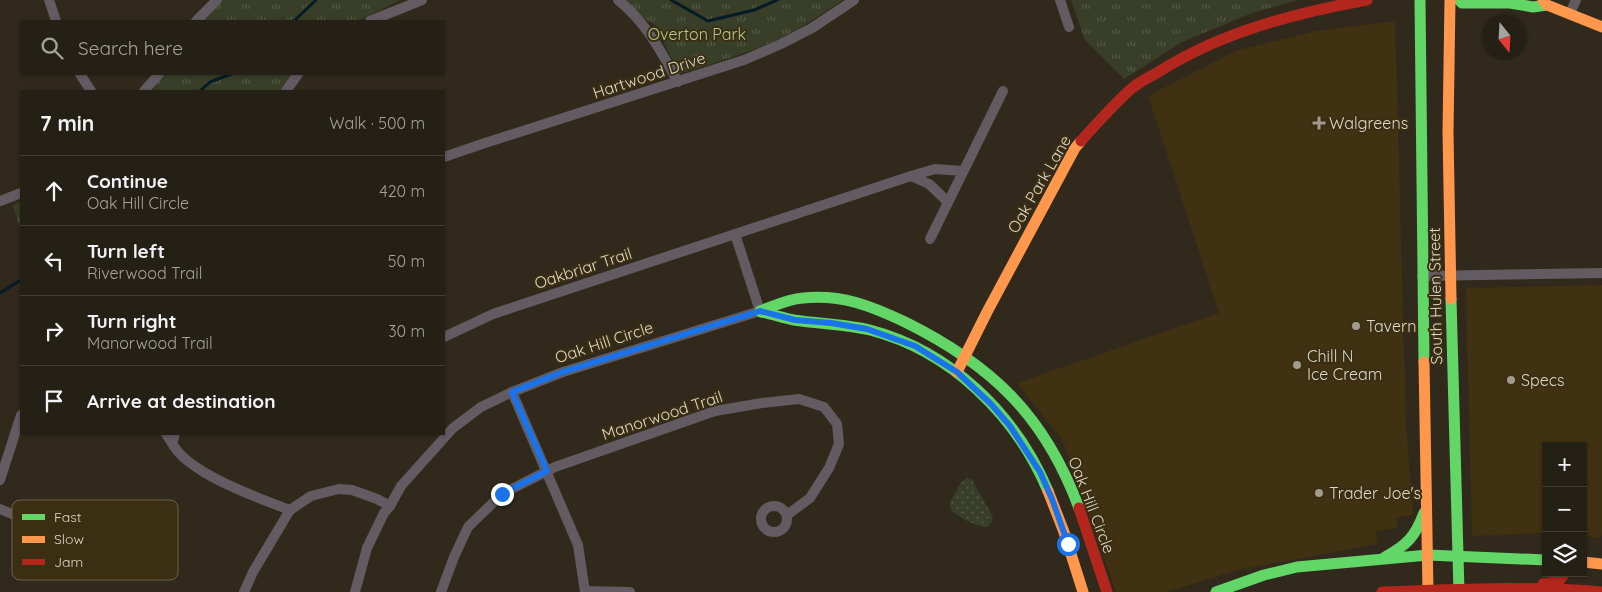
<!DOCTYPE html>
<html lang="en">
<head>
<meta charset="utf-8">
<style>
  :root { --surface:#252015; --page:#312d22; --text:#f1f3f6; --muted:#a3a3a0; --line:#423e34 }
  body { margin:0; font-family:Quicksand,sans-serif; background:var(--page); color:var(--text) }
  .controls { position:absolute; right:15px; bottom:15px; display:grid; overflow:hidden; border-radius:0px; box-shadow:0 1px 4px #0004 }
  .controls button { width:45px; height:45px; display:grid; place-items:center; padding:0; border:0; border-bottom:1px solid var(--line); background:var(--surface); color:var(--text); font:25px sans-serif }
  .compass { position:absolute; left:1482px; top:15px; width:45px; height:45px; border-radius:50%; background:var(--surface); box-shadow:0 1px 4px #0004; rotate:162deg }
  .stop { position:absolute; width:15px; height:15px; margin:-11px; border:4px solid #1a73e8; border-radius:50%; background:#fff }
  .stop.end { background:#1a73e8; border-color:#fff; box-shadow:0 1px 5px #0008 }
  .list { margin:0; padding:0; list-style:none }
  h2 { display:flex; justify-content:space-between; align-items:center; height:65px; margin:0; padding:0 20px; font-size:21px }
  h2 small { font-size:16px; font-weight:400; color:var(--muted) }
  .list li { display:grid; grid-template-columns:32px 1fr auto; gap:15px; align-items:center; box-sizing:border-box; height:70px; padding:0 20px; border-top:1px solid var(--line) }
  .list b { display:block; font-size:19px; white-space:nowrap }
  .list p { margin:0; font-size:16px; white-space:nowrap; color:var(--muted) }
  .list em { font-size:16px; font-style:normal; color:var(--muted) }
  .icon { flex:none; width:28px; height:28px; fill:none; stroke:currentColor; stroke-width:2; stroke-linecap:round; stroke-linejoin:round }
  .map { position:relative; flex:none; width:1602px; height:592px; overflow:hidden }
  .search { position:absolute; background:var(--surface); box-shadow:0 1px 4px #0004; left:20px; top:20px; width:425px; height:55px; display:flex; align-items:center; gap:12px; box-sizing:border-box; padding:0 18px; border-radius:0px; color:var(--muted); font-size:19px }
  .panel { position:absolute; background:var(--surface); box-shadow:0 1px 4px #0004; left:20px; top:90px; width:425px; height:345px; border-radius:0px }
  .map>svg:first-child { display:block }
  .built { fill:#3f3111 }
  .grass { fill:url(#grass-dots) }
  .park { fill:url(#park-tufts) }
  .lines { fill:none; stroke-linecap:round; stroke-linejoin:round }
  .stream { stroke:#061b26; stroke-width:3 }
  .street { stroke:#625b62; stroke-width:10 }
  .fast { stroke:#63d668; stroke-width:11 }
  .slow { stroke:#ff974d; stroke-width:11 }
  .jam { stroke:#b3261e; stroke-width:11 }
  .route { stroke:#1a73e8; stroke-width:6 }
  .poi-dot { fill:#a29b8c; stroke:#3a2e13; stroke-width:2 }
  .labels { text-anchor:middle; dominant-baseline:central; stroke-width:4; stroke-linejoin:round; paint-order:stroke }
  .park-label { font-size:16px; fill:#b4c88f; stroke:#3a2e13 }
  .street-label { font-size:16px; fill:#dfd8c8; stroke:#3a2e13 }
  .poi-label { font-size:16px; fill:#dfd8c8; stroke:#3a2e13; text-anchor:start }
  .key { fill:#3a2e13; stroke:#6c6149; stroke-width:1 }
  .key-label { font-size:14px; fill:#dfd8c8 }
</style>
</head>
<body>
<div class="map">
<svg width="1602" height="592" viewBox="0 0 1602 592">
  <defs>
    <pattern id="grass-dots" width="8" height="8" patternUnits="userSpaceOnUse" patternTransform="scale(1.25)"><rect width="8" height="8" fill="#383e27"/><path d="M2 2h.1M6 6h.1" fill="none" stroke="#545945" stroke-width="1.8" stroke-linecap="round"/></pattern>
    <pattern id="park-tufts" width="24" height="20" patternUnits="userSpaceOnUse" patternTransform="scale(1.25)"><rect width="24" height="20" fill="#383e27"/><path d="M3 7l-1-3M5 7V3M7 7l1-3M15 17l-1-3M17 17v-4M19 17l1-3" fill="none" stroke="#545945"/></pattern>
  </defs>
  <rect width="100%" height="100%" fill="#312a1c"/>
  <g class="built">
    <polygon points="1395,21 1406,425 1413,515 1396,518 1397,528 1376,531 1377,544 1238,570 1166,592 1116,592 1063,441 1017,383 1219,313 1148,96 1238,50 1316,31"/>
    <polygon points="1602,285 1602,535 1599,538 1583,536 1583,446 1546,446 1546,533 1472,536 1466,288"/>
  </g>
  <path class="grass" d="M 967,478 L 972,480 L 993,517 L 991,523 L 987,527 C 980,528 951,515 950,507 C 949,502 954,495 957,490 C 960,484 961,481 967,478 Z"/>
  <g class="park">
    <polygon points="220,0 400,0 359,21 202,21"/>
    <path d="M 622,0 L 843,0 C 822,14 800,29 777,40 C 745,54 712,64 679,74 L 656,26 L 630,9 Z"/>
    <polygon points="1071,0 1298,0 1252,13 1182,42 1124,79 1085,40"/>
    <polygon points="165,74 292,74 282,91 152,91"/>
    <polygon points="21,202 21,231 13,205"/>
  </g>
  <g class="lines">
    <g class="stream">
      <polyline points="671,0 708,21 754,10 777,0"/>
      <polyline points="294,21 316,0"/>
      <polyline points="200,91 210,82 231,74"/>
      <polyline points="0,293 21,280"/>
    </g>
    <g class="street">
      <polyline points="49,0 56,21"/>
      <path d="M 618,0 C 646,22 661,52 678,82"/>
      <polyline points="1060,0 1069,27"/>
      <polyline points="1570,13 1576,0"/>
      <polyline points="196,21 217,0"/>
      <polyline points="370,21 422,0"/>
      <polyline points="80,74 91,91"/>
      <polyline points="144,91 159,74"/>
      <polyline points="286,91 298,74"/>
      <polyline points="444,157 485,143 744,60 781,44 812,28 854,0"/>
      <polyline points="911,176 929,184 948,202"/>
      <polyline points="0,201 21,193"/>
      <polyline points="930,239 1003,91"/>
      <polyline points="1422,276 1602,273"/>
      <polyline points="444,337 493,314 911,176 935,169 963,171"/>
      <polyline points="512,392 578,545 585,592"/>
      <polyline points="166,434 172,443 175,434"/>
      <path d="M 172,443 C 187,473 258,498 290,510"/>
      <polyline points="0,480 21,415"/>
      <circle cx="774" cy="519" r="13"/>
      <polyline points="0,509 17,516"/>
      <polyline points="585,591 630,592"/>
      <polyline points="244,592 253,572 290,510 311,496 339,489 352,490 377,499 390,506"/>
      <polyline points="355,592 367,548 384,513 390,506 401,486 453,428 481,407 512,392 563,372 760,311 735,234"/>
      <polyline points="441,592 454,557 468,527 502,494 555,467 715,411 762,403 799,399 824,407 837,424 839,444 829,468 810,498 787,515"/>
    </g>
    <g class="fast">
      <polyline points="1420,0 1424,362"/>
      <polyline points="1459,0 1462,3 1510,3 1533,7 1547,5"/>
      <polyline points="1451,299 1459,592"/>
      <path d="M 760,311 C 774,306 788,299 803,298 C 842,294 871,306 905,322 C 992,365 1045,416 1079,508"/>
      <path d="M 761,312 C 772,314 783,318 794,320 C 820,324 845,324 870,330 C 951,351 1016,415 1048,491"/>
      <path d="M 1385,557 C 1407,545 1415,537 1424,513"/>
      <polyline points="1216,592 1264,575 1297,567 1428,555 1546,560"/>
    </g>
    <g class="slow">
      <polyline points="1450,0 1448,132 1451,299"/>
      <polyline points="1543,0 1547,5 1602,27"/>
      <polyline points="1424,362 1428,592"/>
      <polyline points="957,372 987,312 1075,148 1081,141"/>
      <polyline points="1048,491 1064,532 1083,592"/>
      <polyline points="1583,562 1602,564"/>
    </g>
    <g class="jam">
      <path d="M 1081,141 C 1097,123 1113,105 1131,89 C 1139,82 1150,77 1160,71 C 1222,32 1295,13 1367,0"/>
      <polyline points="1079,508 1107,592"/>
      <polyline points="1543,584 1559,581 1565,573"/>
      <path d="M 1382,592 C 1455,589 1529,586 1602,592"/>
    </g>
  </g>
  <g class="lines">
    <polyline class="route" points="502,494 547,471 512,392 563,372 760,311 795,320 831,323 867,329 915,346 957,372 991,404 1010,426 1040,472 1052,499 1068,544"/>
  </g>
  <g class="poi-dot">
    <path d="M1316.5 115.5h5v5h5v5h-5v5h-5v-5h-5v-5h5z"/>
    <circle cx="1356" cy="326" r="5"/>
    <circle cx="1297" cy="365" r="5"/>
    <circle cx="1511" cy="380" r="5"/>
    <circle cx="1319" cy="493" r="5"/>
  </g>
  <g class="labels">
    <g class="park-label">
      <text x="697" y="34">Overton Park</text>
    </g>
    <g class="street-label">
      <text transform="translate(649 75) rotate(-18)">Hartwood Drive</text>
      <text transform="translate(1039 184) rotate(-60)">Oak Park Lane</text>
      <text transform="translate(583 268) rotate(-18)">Oakbriar Trail</text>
      <text transform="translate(1435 296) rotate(-91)">South Hulen Street</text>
      <text transform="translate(604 342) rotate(-18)">Oak Hill Circle</text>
      <text transform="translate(662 415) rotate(-18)">Manorwood Trail</text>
      <text transform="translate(1092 505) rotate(69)">Oak Hill Circle</text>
    </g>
    <g class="poi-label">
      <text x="1329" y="123">Walgreens</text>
      <text x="1366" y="326">Tavern</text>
      <text x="1307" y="356">Chill N<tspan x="1307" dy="18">Ice Cream</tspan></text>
      <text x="1521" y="380">Specs</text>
      <text x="1329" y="493">Trader Joe's</text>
    </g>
  </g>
  <rect x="12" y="500" width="166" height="80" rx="8" class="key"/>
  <rect x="22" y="514" width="23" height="6" fill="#63d668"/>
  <rect x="22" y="536" width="23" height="7" fill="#ff974d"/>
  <rect x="22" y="559" width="23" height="6" fill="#b3261e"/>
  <g class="key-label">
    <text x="54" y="522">Fast</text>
    <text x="54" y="544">Slow</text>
    <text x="54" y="567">Jam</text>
  </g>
</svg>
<div class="controls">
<button>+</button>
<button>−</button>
<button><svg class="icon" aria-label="layers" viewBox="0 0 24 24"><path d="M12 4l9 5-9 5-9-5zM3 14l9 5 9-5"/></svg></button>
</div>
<svg class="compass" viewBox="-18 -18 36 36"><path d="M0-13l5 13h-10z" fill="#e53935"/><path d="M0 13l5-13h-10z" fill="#a3a3a0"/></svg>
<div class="stop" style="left:1068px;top:544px"></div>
<div class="stop end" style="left:502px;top:494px"></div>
<div class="search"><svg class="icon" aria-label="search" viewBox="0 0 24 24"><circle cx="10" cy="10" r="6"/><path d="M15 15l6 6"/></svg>Search here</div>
<section class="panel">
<h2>7 min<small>Walk · 500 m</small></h2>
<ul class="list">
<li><svg class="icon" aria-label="ahead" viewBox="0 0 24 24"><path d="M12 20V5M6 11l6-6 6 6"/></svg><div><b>Continue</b><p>Oak Hill Circle</p></div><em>420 m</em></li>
<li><svg class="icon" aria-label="left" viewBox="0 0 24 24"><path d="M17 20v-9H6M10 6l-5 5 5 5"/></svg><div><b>Turn left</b><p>Riverwood Trail</p></div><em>50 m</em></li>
<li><svg class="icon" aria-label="right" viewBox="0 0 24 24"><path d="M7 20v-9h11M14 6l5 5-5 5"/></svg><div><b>Turn right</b><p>Manorwood Trail</p></div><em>30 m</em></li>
<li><svg class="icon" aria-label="arrive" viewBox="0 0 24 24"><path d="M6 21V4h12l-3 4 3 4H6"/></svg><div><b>Arrive at destination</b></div></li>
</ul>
</section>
</div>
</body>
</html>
